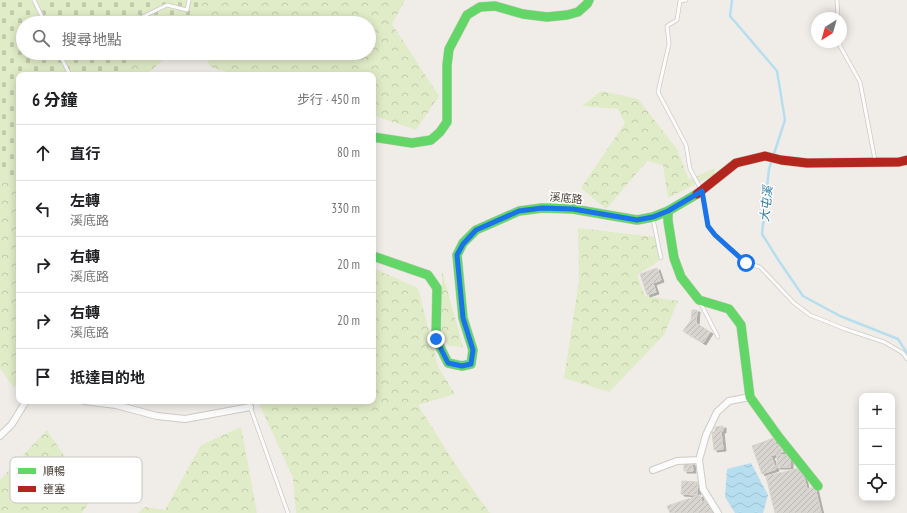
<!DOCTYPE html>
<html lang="zh-TW">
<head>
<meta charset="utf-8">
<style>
  :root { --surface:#fff; --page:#f2f2f2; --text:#202124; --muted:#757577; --line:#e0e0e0 }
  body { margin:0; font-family:"PT Sans Narrow","Noto Sans TC",sans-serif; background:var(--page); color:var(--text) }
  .controls { position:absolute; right:12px; bottom:12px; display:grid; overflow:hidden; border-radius:8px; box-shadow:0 2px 10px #0003 }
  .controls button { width:36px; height:36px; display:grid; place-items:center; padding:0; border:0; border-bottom:1px solid var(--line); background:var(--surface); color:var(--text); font:20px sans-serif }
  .compass { position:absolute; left:811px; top:12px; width:36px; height:36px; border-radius:50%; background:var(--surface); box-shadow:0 2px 10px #0003; rotate:217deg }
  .stop { position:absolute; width:12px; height:12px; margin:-9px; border:3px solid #1a73e8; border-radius:50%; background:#fff }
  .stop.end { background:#1a73e8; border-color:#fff; box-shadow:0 1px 4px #0008 }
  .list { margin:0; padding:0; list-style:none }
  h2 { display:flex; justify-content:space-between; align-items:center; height:52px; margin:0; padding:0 16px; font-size:17px }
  h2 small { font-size:13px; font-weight:400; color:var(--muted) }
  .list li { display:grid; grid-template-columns:26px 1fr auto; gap:12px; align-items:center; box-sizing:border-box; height:56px; padding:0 16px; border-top:1px solid var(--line) }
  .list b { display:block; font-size:15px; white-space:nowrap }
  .list p { margin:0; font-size:13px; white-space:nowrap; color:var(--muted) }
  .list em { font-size:13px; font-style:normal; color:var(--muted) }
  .icon { flex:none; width:22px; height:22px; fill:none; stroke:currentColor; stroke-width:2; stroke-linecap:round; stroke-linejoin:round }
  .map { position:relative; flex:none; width:907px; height:513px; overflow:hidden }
  .search { position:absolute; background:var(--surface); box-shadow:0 2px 10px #0003; left:16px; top:16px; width:360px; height:44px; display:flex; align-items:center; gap:10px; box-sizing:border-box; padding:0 14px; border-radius:22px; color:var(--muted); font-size:15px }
  .panel { position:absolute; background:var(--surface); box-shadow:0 2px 10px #0003; left:16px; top:72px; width:360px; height:332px; border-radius:8px }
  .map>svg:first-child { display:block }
  .forest { fill:url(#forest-crowns) }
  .cemetery { fill:url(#cemetery-stones) }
  .water { fill:url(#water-waves) }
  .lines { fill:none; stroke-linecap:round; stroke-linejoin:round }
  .stream { stroke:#b7deef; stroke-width:2.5 }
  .building { fill:url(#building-hatch); stroke:#d8d4ce; filter:url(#shadow) }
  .lane-casing { stroke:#cecbc6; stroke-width:4.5 }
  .street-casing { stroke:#cecbc6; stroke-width:8 }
  .fast-casing { stroke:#d0cabf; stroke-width:10 }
  .jam-casing { stroke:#d0cabf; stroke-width:10 }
  .lane { stroke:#fdfcfc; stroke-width:3 }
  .street { stroke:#fdfcfc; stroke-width:6 }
  .fast { stroke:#63d668; stroke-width:9 }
  .jam { stroke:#b3261e; stroke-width:9 }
  .route { stroke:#1a73e8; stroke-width:5 }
  .labels { text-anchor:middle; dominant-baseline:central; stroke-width:3; stroke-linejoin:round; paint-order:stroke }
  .street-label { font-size:11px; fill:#463d34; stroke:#fff }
  .water-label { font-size:12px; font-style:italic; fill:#2879a5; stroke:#fff }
  .key { fill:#fff; stroke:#c8c5c2; stroke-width:1 }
  .key-label { font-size:11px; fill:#463d34 }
</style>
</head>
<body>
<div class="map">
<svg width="907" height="513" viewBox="0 0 907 513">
  <defs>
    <pattern id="forest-crowns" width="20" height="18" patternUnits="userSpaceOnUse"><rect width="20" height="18" fill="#e0ebc7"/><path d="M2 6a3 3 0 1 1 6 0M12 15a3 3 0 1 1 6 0" fill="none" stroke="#c2caac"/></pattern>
    <pattern id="cemetery-stones" width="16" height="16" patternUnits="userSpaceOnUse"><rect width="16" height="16" fill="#e0ebc7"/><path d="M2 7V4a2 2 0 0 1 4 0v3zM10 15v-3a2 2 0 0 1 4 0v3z" fill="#c2caac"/></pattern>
    <pattern id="water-waves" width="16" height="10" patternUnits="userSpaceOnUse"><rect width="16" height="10" fill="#b7deef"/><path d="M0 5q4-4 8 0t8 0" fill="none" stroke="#9fbfce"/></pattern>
    <pattern id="building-hatch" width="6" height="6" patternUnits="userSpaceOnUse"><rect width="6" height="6" fill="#d8d4cf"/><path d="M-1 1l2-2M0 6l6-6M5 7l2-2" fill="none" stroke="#bbb7b2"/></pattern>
    <filter id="shadow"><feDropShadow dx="3" dy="2" stdDeviation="0" flood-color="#0004"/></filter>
  </defs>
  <rect width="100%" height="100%" fill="#f0ede8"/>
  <g class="forest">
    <polygon points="203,0 405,0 392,24 439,96 416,130 373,115 373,75 237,75 210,67 205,53 369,53 369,23 196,23"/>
    <polygon points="149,53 171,53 147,74 148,75 127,75 124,68"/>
    <polygon points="601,91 638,99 677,149 689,180 715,168 714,175 668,198 663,165 647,161 606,209 581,188 625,123 618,109 582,106"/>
    <polygon points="0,176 19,177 19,384 13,387 0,368"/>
    <polygon points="578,228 655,237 660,260 637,275 645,296 678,301 664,335 609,392 564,378 579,281"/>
    <polygon points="373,268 418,288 438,367 455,394 418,405 461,473 490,513 296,513 293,478 258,401 373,401"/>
    <polygon points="442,271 463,347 449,346 442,337"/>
    <polygon points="241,427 257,513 138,513 145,507 165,510 201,445"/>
    <polygon points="47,430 92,498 82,513 0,513 0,480"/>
  </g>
  <polygon class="cemetery" points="0,0 203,0 196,23 23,23 23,53 149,53 124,68 127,75 19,75 19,177 0,176"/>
  <polygon class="water" points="751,463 768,495 763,513 735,513 725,497 727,469"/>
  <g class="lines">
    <polyline class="stream" points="732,0 730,16 777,71 785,120 769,169 762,234 779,261 803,296 840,316 898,339 907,353"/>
  </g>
  <g class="building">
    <polygon points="657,268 661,280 653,283 656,292 647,295 640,274"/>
    <polygon points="692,310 697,310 696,323 710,332 703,343 683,331 691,320"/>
    <polygon points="723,426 723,431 721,431 723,449 714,450 712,432 715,432 715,427"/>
    <polygon points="774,438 776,445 780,444 783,452 771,456 776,469 762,474 752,446"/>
    <rect x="777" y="455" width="13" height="12"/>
    <polygon points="684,463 692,463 693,471 684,471"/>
    <polygon points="801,468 807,489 815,487 821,513 775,513 766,476"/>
    <polygon points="682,481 698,482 697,495 681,494"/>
    <polygon points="700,495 702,502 708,500 712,513 670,513 667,506"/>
  </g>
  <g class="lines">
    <defs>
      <g id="lane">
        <polyline points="34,0 45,23"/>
        <polyline points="686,0 680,1 677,20 667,26 669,44 658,92 686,145 690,169 702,191 708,226 715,235 746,263 760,267 794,303 810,315 845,329 884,342 903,353 907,359"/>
        <polyline points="837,0 838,18"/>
        <polyline points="89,23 95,18 103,23"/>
        <polyline points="130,23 167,5 187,10 189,0"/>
        <polyline points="840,42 840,46 860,82 875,160"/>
        <polyline points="59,53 70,75"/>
        <polyline points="653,219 661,258"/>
        <polyline points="701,304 718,337"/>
        <polyline points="248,401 288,513"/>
      </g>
      <g id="street">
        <polyline points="84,401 116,405 157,416 185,419 250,407"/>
        <polyline points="0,436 12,424 26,401"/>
        <polyline points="653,470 677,461 699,460"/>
        <polyline points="718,513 703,489 699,460 706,435 717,412 729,401 750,397"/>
      </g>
      <g id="fast">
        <polyline points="373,137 412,143 431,140 440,132 447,122 447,65 449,49 467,15 480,7 495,6 523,14 547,17 567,15 578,12 587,4 589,0"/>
        <polyline points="668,211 668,221 674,258 681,277 699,300 729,309 741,325 750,397 778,436 818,486"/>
        <polyline points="373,256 428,275 437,288 436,339 448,363 462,366 471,364 473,350 463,318 457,255 463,243 476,230 519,211 542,208 573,209 637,220 653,217 668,211 697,194"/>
      </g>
      <polyline id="jam" points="697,194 736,163 765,156 781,160 807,163 899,162 907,160"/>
    </defs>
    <use href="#lane" class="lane-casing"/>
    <use href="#street" class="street-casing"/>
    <use href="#fast" class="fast-casing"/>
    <use href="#jam" class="jam-casing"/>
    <use href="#lane" class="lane"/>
    <use href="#street" class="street"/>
    <use href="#fast" class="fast"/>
    <use href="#jam" class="jam"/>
  </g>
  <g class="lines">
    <polyline class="route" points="436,339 448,363 462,366 471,364 473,350 463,318 457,255 463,244 476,230 519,211 542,208 573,209 637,220 653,217 668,211 702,191 708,226 715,235 746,263"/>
  </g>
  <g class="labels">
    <g class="street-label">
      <text transform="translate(566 198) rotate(5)">溪底路</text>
    </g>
    <g class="water-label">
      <text transform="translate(766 204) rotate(-84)">大屯溪</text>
    </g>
  </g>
  <rect x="10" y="457" width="132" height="46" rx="6" class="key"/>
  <rect x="18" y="468" width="18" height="6" fill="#63d668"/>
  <rect x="18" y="486" width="18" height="6" fill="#b3261e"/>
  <g class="key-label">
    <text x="43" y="475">順暢</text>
    <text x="43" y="493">壅塞</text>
  </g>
</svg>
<div class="controls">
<button>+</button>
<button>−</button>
<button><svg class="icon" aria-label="locate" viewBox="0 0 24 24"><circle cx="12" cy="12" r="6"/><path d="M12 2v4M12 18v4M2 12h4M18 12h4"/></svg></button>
</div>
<svg class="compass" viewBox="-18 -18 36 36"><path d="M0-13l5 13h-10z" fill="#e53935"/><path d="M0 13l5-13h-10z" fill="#757577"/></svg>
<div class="stop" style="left:746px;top:263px"></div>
<div class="stop end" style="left:436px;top:339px"></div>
<div class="search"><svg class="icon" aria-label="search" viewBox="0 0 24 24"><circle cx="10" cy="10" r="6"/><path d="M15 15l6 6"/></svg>搜尋地點</div>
<section class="panel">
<h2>6 分鐘<small>步行 · 450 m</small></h2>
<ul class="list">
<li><svg class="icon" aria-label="ahead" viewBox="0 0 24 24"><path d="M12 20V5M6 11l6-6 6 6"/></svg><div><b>直行</b></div><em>80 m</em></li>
<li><svg class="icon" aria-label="left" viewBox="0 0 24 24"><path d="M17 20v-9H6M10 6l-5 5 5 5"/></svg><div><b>左轉</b><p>溪底路</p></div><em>330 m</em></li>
<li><svg class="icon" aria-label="right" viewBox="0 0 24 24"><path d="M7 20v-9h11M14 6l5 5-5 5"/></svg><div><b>右轉</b><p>溪底路</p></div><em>20 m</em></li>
<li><svg class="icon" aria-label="right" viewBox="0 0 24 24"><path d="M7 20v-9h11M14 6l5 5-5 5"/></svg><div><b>右轉</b><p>溪底路</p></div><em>20 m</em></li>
<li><svg class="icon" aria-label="arrive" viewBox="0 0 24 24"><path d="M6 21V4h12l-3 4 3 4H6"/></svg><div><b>抵達目的地</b></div></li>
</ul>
</section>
</div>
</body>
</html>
